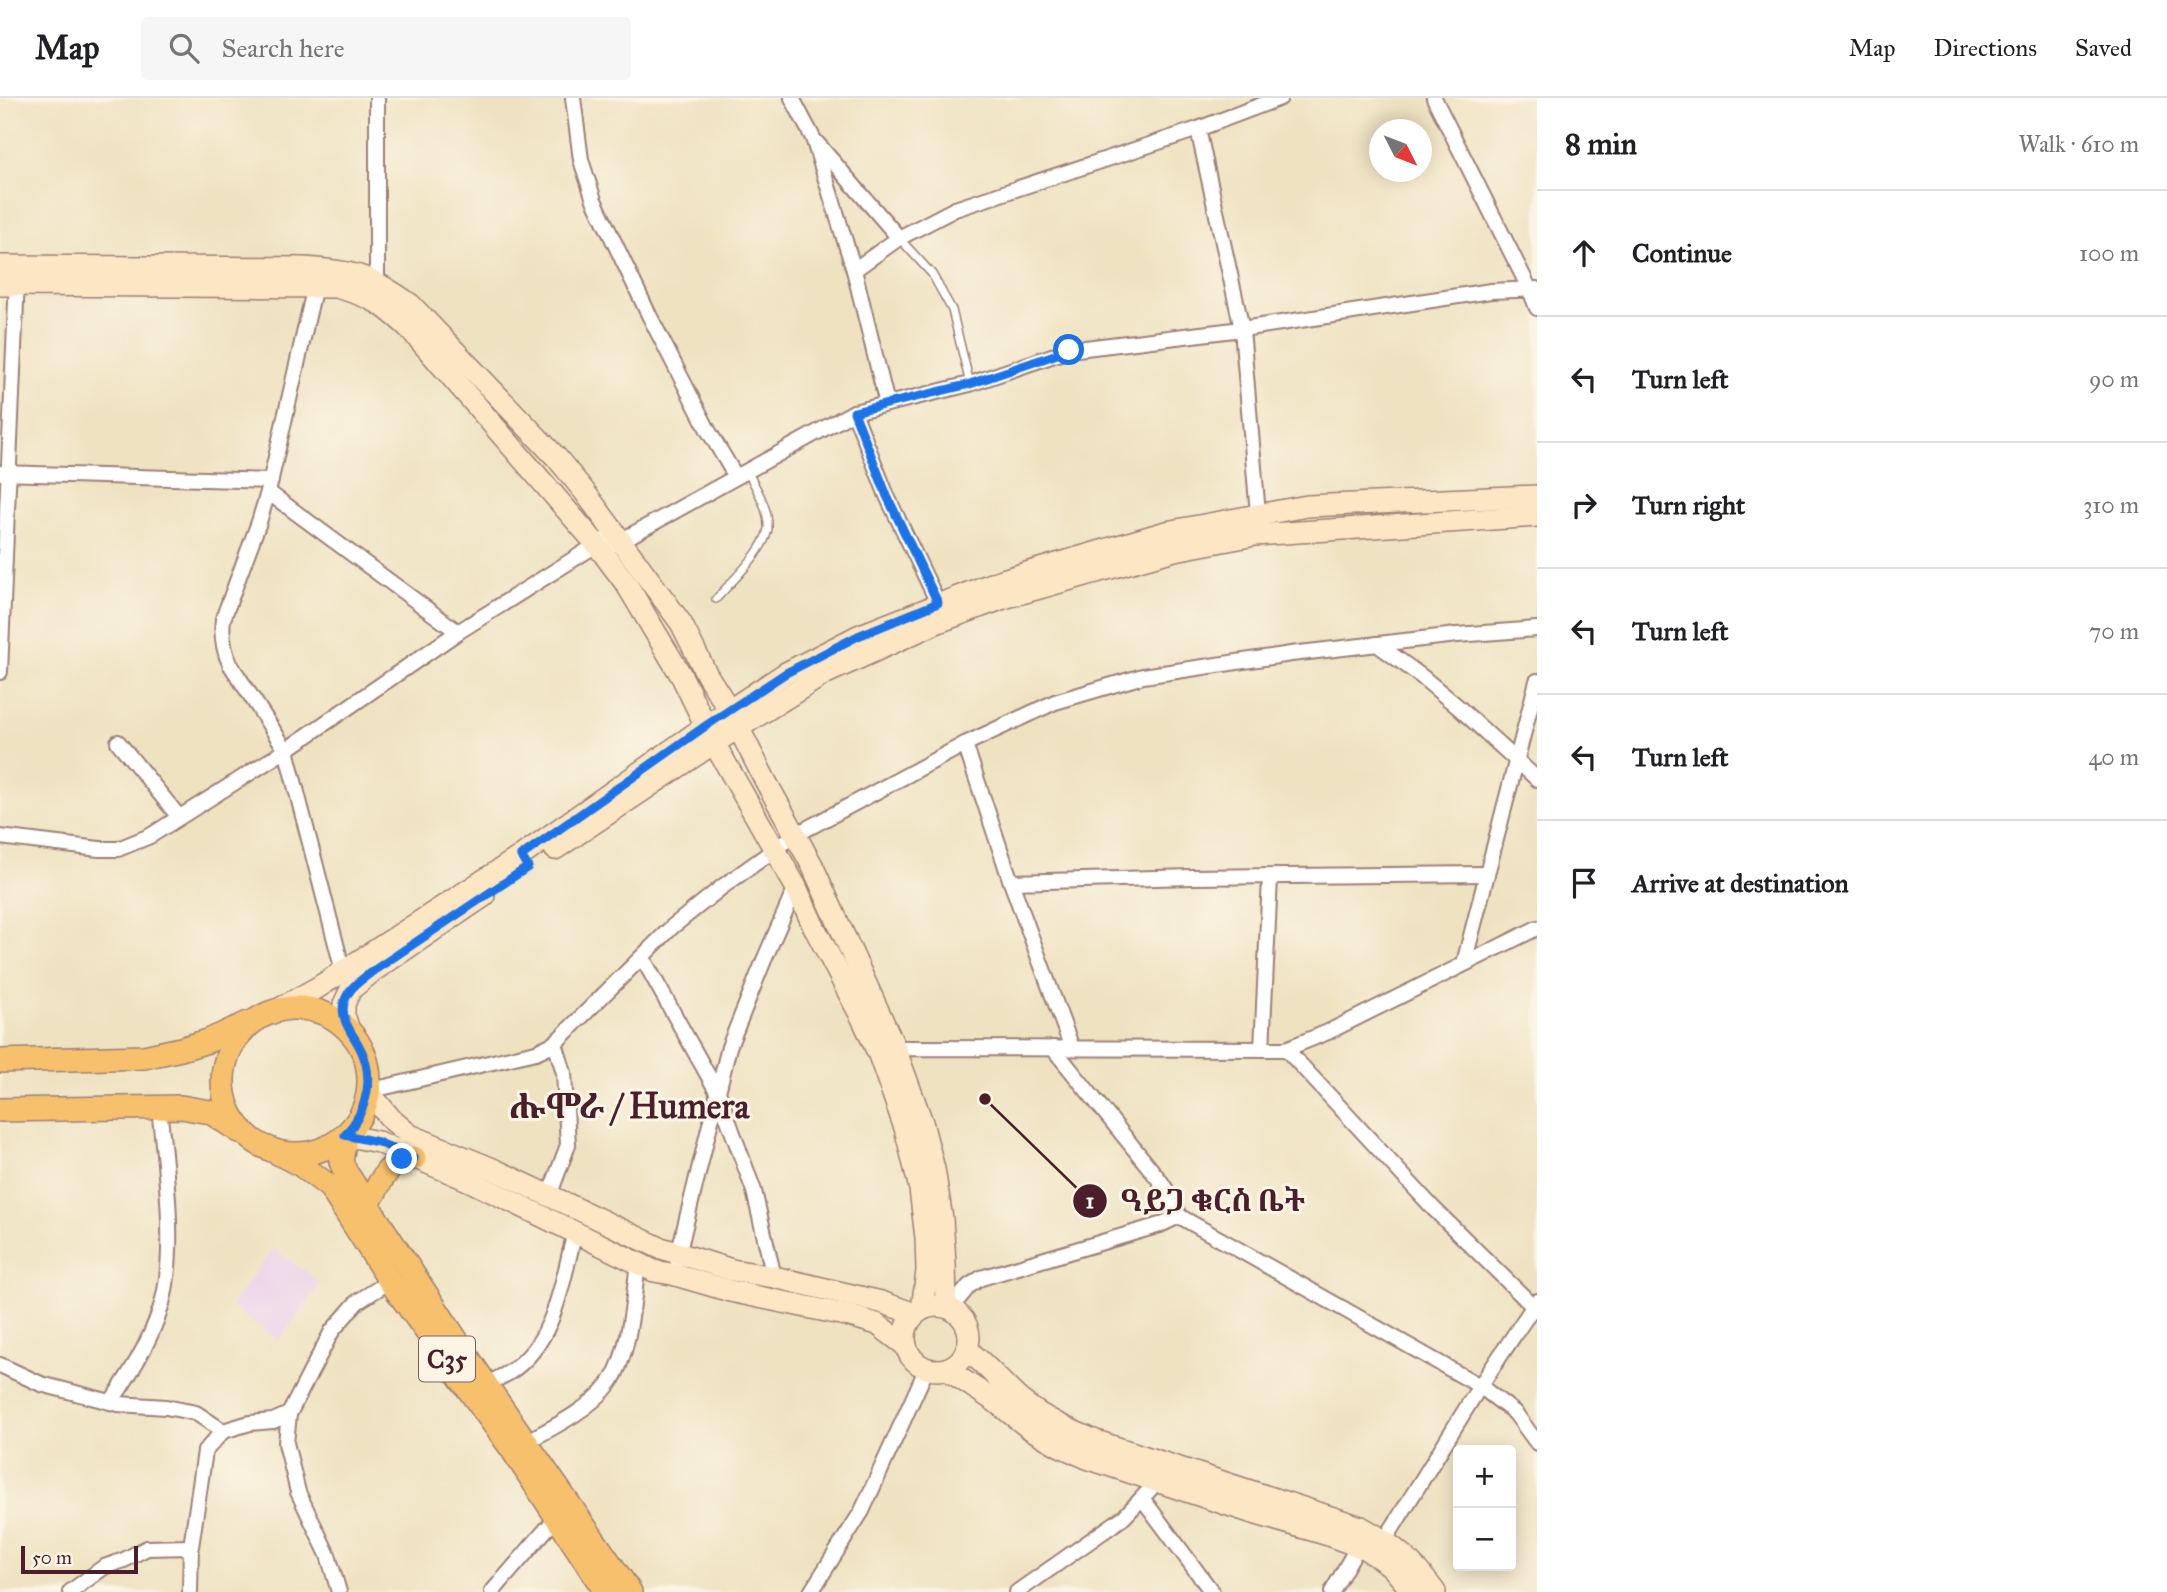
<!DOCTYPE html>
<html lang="en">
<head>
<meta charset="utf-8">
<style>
  :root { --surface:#fff; --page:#f6f6f6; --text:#202124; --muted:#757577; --line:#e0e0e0 }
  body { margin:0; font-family:"IM FELL Great Primer","Noto Serif Ethiopic",serif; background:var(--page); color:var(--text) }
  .controls { position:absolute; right:21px; bottom:21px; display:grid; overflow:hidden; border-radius:7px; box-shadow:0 4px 18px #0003 }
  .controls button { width:63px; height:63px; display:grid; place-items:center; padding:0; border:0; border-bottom:2px solid var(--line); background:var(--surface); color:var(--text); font:35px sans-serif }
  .compass { position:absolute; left:1369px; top:21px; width:63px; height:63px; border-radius:50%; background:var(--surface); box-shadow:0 4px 18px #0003; rotate:132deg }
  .scale { position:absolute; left:21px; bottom:18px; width:117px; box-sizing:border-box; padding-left:7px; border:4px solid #4a1f2b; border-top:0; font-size:19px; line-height:24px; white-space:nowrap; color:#4a1f2b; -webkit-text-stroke:5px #fcf5e5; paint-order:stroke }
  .stop { position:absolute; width:21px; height:21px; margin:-16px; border:5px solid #1a73e8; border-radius:50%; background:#fff }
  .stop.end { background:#1a73e8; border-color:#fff; box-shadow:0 2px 7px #0008 }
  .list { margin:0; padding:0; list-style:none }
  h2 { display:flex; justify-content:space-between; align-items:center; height:91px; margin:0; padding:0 28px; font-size:30px }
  h2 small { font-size:23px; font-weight:400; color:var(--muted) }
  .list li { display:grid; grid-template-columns:46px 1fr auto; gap:21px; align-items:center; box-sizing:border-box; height:126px; padding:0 28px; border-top:2px solid var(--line) }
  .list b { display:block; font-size:26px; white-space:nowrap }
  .list em { font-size:23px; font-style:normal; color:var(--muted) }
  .icon { flex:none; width:38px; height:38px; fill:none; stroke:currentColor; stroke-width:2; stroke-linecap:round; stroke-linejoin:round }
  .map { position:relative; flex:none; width:1537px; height:1494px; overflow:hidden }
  header { display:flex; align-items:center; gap:42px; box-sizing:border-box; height:98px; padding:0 35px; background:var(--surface); border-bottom:2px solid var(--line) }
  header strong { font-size:33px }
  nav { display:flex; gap:38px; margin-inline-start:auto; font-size:24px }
  .search { width:490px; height:63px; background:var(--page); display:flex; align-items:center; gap:18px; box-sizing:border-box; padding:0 24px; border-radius:7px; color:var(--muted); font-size:26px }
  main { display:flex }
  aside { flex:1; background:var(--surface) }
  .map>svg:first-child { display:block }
  .built { fill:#ebd1eb }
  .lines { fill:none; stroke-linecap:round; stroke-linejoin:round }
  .lane-casing { stroke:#9c8076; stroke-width:10 }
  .street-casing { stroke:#9c8076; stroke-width:18 }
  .secondary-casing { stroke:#9c8076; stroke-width:24 }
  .primary-casing { stroke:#9c8076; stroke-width:26 }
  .lane { stroke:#fff; stroke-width:7 }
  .street { stroke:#fff; stroke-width:14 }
  .secondary { stroke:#fce6c4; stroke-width:21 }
  .primary { stroke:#f7c06c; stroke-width:23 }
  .route { stroke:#1a73e8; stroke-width:9 }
  .labels { text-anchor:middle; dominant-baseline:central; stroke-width:6; stroke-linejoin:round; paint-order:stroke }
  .shield { fill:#fcf5e5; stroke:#7f5f63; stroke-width:2 }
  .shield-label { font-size:26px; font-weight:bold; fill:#4a1f2b }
  .district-label { font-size:35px; font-weight:bold; fill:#4a1f2b; stroke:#fcf5e5 }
  .leader { fill:none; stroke:#4a1f2b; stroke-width:2.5 }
  .callout-dot { fill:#4a1f2b; stroke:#fcf5e5; stroke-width:2.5 }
  .mark-label { font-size:21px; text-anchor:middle; font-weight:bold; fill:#fff }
  .callout-label { font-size:30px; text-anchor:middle; font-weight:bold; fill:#4a1f2b; stroke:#fcf5e5; stroke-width:6; stroke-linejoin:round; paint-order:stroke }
</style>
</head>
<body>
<header>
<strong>Map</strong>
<div class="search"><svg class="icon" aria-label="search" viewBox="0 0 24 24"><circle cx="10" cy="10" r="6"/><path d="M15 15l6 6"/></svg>Search here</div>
<nav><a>Map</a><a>Directions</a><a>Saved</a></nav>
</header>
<main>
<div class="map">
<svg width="1537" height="1494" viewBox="0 0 1537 1494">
  <rect width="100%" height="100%" fill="#fcf5e5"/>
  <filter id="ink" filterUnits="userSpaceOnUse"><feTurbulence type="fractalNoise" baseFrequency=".0143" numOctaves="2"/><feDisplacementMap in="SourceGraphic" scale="14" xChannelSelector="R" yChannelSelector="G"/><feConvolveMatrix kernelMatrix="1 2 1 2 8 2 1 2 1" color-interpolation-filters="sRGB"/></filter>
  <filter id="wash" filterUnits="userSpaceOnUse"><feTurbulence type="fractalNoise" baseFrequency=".00686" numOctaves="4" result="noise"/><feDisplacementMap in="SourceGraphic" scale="28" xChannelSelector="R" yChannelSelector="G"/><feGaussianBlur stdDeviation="1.57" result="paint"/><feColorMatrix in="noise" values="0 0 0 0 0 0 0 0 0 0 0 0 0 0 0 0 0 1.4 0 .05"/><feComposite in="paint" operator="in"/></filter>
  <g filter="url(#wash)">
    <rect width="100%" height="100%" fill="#efe2c1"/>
    <polygon class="built" points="273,1150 321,1185 279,1243 231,1208"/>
  </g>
  <g filter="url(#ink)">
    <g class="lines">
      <defs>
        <g id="lane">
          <polyline points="899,140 932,176 952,212 970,286"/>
          <path d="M 716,501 C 731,484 766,452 768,430 C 769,410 756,390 747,373"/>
        </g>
        <g id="street">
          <polyline points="573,0 581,62 594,102 649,217 708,332 736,379"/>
          <polyline points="792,0 813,40 854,172 887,306"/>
          <polyline points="1434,0 1530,192 1537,210"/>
          <polyline points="1198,31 1242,231 1258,416"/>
          <polyline points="816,44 899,140"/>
          <polyline points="854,172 899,140 955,111 1198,31 1280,0"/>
          <path d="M 316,183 L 268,394 L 259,424 L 223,521 C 221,538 223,551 230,566 L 286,652 L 343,873"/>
          <polyline points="376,193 377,185 377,0"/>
          <polyline points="854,314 887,398 938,505"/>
          <polyline points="1,375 271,383"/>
          <polyline points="268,394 458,534"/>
          <polyline points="615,446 854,314 970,286 1069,252 1242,231 1491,193 1537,191"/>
          <polyline points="1377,546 1421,578 1457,608 1537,681"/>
          <polyline points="0,574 17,181"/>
          <polyline points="118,644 179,719"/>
          <polyline points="965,646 1011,784 1072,950"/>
          <polyline points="0,739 99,751 118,751 150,738 286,652 458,534 604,442"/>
          <polyline points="1011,784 1192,779 1487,776"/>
          <polyline points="642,859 719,997 754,1093 774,1179"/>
          <polyline points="1464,865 1537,583"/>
          <polyline points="1053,950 1161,1084 1172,1101 1179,1118 1480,1288 1515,1315 1537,1345"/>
          <polyline points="1262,951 1270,780"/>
          <polyline points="1286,951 1434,1111 1537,1212"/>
          <polyline points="888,953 895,950 1286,951 1328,934 1537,830"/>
          <polyline points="368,993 536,954 555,945 672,829 722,789 795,737 965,646 1055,604 1143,578 1291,556 1457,537 1537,531"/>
          <polyline points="549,1098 568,1047 564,975 555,945"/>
          <polyline points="677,1161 729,949 764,862 796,789"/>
          <polyline points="951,1210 969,1188 981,1180 1160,1127 1179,1118"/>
          <polyline points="0,1267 41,1286 118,1306 166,1309 196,1315 223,1333"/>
          <path d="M 486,1287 C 494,1282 502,1279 510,1274 C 556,1244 562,1183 575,1134"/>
          <path d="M 111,1304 C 134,1270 157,1233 165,1193 C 175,1138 165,1065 159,1010"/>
          <path d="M 520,1347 C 548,1332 590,1312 609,1286 C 630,1258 633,1201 638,1166"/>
          <polyline points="1142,1400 1212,1494"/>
          <polyline points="1385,1442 1480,1288 1537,1203"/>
          <polyline points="70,1494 104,1469 124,1462 147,1450 191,1449"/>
          <polyline points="190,1494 191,1449 205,1353 223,1333 250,1325 273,1323 289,1316"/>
          <polyline points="339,1494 328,1457 298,1394 286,1345 289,1316 332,1233 357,1204 390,1183"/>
          <polyline points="492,1494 556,1420"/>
          <polyline points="811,1494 862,1413 927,1270"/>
          <polyline points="1017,1494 1124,1419 1158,1383"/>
          <polyline points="1332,1494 1358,1448"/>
        </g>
        <g id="secondary">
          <path d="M 0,168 L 303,170 C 353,173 370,177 411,207 L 557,360 L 584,393 L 681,525 L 707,577 L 730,613 L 765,682 L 812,767 L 895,950 L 922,1024 L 934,1071 L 942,1121 L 945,1164 L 946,1208"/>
          <path d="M 0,187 L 336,189 C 373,199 382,205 410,231 L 597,447 L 627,487 L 682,579 L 714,645 L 796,789 L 813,827 L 864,924 L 879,957 L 905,1030 L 920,1091 L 926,1140 L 927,1173 L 922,1211"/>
          <polyline points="555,751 714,645 824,576 936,525 1004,500 1175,452 1255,437 1537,418"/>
          <polyline points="272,915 317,890 521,758 707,627 786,575 858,538 999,483 1166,434 1307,408 1537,398"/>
          <polyline points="350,935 344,917 344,906 351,891 373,873 484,798"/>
          <polyline points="368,993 392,1022 410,1037 493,1071 658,1149 732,1172 774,1179 881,1204 915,1216"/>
          <polyline points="345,1037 378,1044 468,1082 654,1173 672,1176 730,1193 850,1218 877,1226 906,1248"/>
          <circle cx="937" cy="1240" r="32"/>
          <path d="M 967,1252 C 986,1266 1001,1285 1019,1301 C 1042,1320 1069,1332 1096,1343 L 1361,1429 C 1394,1447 1413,1464 1435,1494"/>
          <polyline points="946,1271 996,1304 1029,1330 1060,1348 1087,1360 1253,1415 1325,1436 1366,1451 1391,1468 1413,1494"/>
        </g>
        <g id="primary">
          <circle cx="296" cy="983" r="73"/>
          <polyline points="0,963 144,959 181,951 208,943 248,925"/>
          <polyline points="0,1012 181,1009 210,1014 239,1033"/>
          <polyline points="345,1037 341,1064 345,1073 486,1287 630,1494"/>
          <polyline points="268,1050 301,1067 330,1089 390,1183 512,1351 606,1494"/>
          <path d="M 367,1108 C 381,1085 385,1063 414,1060"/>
        </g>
      </defs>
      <use href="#lane" class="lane-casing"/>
      <use href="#street" class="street-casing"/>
      <use href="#secondary" class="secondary-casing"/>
      <use href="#primary" class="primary-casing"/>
      <use href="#lane" class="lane"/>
      <use href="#street" class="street"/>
      <use href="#secondary" class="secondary"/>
      <use href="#primary" class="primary"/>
    </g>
  </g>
  <g class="lines" filter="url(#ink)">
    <path class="route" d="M 402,1061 L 414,1060 L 378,1044 L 345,1037 C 368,1012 376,977 358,946 C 351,934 340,920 344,905 C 348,890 361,882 373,873 L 528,769 L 521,758 L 707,627 L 786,575 L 858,538 L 938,505 L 887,398 L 854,314 L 970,286 L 1069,252"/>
  </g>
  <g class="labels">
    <rect class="shield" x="419" y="1238.5" width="56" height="45" rx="5"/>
    <g class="shield-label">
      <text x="447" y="1261">C35</text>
    </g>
    <g class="district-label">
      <text x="629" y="1008">ሑሞራ / Humera</text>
    </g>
  </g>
  <path class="leader" d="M985 1001L1090 1103"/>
  <g class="callout-dot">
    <circle cx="985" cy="1001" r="7"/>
    <circle cx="1090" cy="1103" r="18"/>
  </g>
  <g class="mark-label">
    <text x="1090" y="1110">1</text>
  </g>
  <g class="callout-label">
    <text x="1213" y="1113">ዓይጋ ቁርስ ቤት</text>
  </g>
</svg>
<div class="controls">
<button>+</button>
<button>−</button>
</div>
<svg class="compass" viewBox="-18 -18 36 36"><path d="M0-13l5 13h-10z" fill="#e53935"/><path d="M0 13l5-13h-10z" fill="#757577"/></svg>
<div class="scale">50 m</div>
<div class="stop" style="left:1069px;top:252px"></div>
<div class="stop end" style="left:402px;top:1061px"></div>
</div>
<aside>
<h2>8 min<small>Walk · 610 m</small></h2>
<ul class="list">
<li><svg class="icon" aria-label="ahead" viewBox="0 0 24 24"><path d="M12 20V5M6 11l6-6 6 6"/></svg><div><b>Continue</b></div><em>100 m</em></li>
<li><svg class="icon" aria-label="left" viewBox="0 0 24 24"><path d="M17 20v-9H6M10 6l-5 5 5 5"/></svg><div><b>Turn left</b></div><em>90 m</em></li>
<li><svg class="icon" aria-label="right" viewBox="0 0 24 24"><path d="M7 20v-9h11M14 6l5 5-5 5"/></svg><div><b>Turn right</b></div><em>310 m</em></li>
<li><svg class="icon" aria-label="left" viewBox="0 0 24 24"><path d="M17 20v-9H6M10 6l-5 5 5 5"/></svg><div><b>Turn left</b></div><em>70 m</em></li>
<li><svg class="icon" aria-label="left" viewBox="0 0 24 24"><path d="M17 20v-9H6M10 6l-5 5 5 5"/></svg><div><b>Turn left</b></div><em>40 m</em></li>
<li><svg class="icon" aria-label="arrive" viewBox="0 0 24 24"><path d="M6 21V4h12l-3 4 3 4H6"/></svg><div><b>Arrive at destination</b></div></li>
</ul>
</aside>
</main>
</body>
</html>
